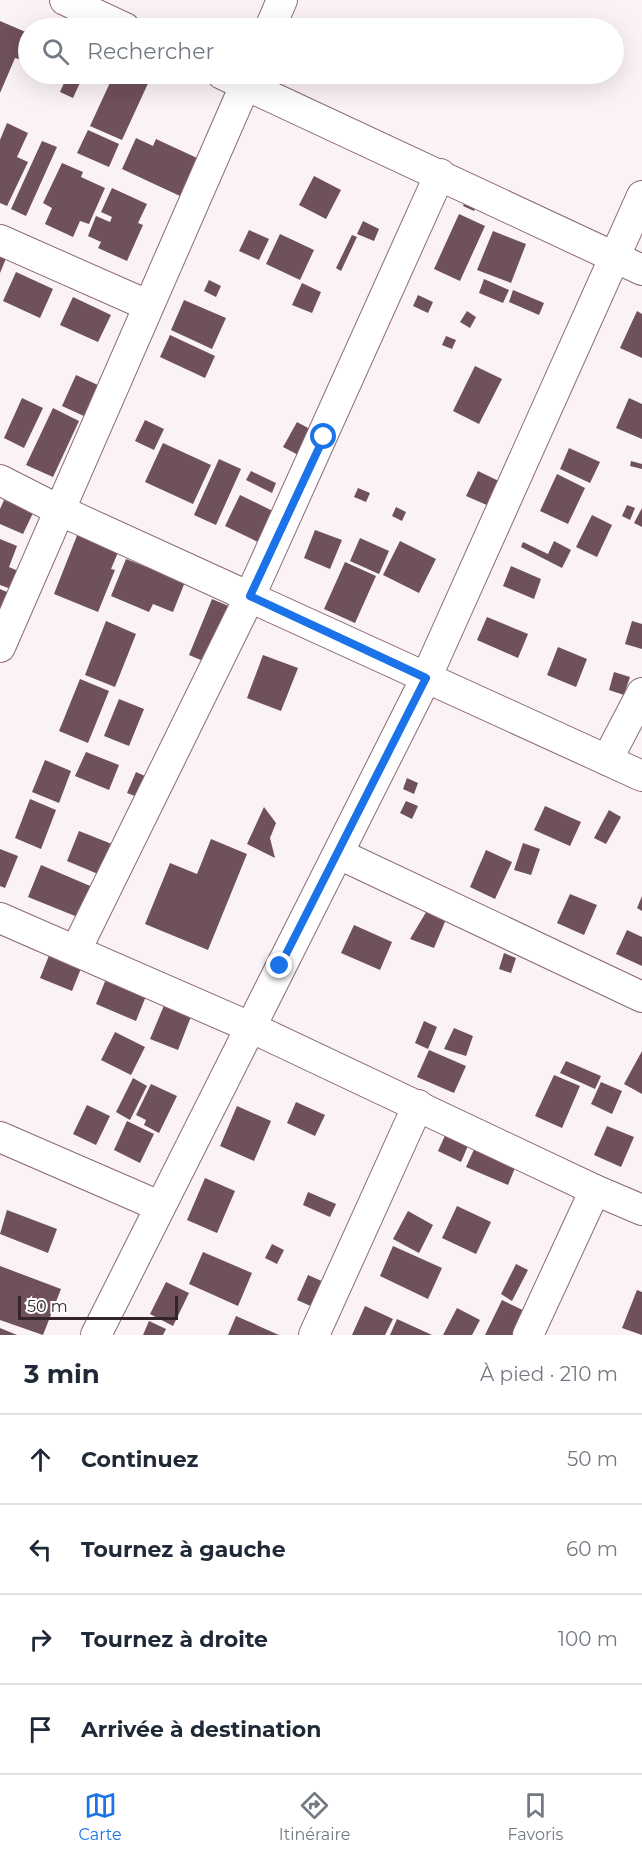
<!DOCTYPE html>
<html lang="fr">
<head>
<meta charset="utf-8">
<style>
  :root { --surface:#fff; --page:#f6f6f7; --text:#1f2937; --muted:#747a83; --line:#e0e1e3; --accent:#1a73e8 }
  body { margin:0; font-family:Montserrat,sans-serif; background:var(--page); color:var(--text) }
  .scale { position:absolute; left:18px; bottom:15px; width:160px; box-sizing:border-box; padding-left:6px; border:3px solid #33252a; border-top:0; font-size:16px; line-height:21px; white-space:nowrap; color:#33252a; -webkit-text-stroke:4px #fff; paint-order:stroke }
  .stop { position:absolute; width:18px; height:18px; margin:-14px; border:4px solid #1a73e8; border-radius:50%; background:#fff }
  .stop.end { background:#1a73e8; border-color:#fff; box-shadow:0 2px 6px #0008 }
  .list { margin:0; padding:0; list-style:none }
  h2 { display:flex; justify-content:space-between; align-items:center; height:78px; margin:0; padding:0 24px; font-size:26px }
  h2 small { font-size:20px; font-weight:400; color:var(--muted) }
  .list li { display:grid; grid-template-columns:39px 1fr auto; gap:18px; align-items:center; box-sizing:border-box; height:90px; padding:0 24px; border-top:2px solid var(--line) }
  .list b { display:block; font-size:22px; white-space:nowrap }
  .list em { font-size:20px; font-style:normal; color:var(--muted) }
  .icon { flex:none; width:33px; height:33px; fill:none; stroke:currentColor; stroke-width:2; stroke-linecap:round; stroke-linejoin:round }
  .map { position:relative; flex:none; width:642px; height:1335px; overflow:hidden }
  .search { position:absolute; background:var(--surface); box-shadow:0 6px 24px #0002; left:18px; right:18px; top:18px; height:66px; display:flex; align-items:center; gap:15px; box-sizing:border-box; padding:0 21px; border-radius:33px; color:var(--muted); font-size:22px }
  .sheet { height:438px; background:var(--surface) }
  nav { display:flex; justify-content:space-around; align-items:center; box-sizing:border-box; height:84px; border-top:2px solid var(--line); background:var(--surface); font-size:16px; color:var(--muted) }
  nav a { display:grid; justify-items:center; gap:3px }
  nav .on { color:var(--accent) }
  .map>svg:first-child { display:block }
  .building { fill:#6f505d }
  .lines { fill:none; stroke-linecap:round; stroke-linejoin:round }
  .minor-casing { stroke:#8b6a77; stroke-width:32 }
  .minor { stroke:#fff; stroke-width:30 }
  .route { stroke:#1a73e8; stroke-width:8 }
</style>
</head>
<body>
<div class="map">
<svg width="642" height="1335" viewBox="0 0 642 1335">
  <rect width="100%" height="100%" fill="#faf2f5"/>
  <g class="building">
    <polygon points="77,14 87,19 82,28 70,28"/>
    <polygon points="0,21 28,33 28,44 22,60 15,58 0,93"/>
    <polygon points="68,74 84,74 73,98 60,92"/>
    <polygon points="114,74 137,74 150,79 122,140 90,126"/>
    <polygon points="7,123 28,133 17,157 28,162 7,206 0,203 0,140"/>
    <polygon points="88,130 119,144 109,167 77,153"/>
    <polygon points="136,138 153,146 156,139 197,158 180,196 122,169"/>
    <polygon points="42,141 57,147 26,216 11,209"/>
    <polygon points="62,163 83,172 81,177 105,188 89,224 80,221 73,237 45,224 52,208 43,203"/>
    <polygon points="314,176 341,190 326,219 299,205"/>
    <polygon points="112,188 147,204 138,223 143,225 127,261 98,248 101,242 88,236 96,216 110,222 112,217 101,212"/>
    <polygon points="468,195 479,200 474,211 463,206"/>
    <polygon points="459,214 485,226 460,281 434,269"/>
    <polygon points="363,221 379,229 374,241 357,234"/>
    <polygon points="249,230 269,239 259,260 239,251"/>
    <polygon points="493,231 526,244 511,283 477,270"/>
    <polygon points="280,234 314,250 300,280 266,264"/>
    <polygon points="352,235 357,237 341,271 336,268"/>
    <polygon points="0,253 7,256 0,273"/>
    <polygon points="16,272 53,289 40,318 3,301"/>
    <polygon points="484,279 509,290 503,303 479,293"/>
    <polygon points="209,280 221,286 216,297 204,291"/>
    <polygon points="302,283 321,292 312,313 292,305"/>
    <polygon points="513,290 544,303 539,315 509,302"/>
    <polygon points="418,295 433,302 428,313 413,306"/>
    <polygon points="73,297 111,315 98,342 60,325"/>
    <polygon points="184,300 226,318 212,349 171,330"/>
    <polygon points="467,311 476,317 470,328 460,322"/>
    <polygon points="637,311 642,314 642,358 620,348"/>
    <polygon points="170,335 215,356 205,378 160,357"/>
    <polygon points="446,336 456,340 452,349 442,345"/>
    <polygon points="475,366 502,379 479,424 453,411"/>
    <polygon points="76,375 100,386 86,417 62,406"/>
    <polygon points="22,398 43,408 24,448 4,438"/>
    <polygon points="629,398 642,404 642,439 616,428"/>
    <polygon points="53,408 79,421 53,477 26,465"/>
    <polygon points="145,420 164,429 154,450 135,441"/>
    <polygon points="297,422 319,434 306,459 283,447"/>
    <polygon points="163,443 211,465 193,504 145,482"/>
    <polygon points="569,448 600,462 590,483 560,469"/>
    <polygon points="219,459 241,469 216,525 194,515"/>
    <polygon points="631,461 642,464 642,469 630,466"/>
    <polygon points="251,471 276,483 272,493 246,480"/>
    <polygon points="478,471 507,485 496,509 466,496"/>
    <polygon points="557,474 585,488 568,524 540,511"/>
    <polygon points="358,488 370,493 366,502 354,497"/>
    <polygon points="240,495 281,515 266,546 225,526"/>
    <polygon points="4,500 33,513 23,534 0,524 0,509"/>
    <polygon points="627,505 635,508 630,520 622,516"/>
    <polygon points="396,507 406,512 402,521 392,516"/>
    <polygon points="642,508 642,527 634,523"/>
    <polygon points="592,515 612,525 597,557 576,547"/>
    <polygon points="315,530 342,540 330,569 304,558"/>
    <polygon points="78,533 119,550 111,569 115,570 98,612 54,594"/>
    <polygon points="360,538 389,551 379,574 350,561"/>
    <polygon points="0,539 17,546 9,567 18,571 11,589 0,585"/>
    <polygon points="400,541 436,559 419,593 383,575"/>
    <polygon points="554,541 571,550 562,568 521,547 523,542 548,554"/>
    <polygon points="126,559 185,582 173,612 153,604 149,612 111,596"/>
    <polygon points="345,562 376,576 355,623 324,609"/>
    <polygon points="511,566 541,579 534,599 503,586"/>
    <polygon points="0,589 14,595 0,611"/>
    <polygon points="212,599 238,610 215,666 189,655"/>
    <polygon points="487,617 528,634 518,658 477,640"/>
    <polygon points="106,621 136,634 115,687 85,675"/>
    <polygon points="632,621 642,624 642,649 625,644"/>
    <polygon points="558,647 587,659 576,687 547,675"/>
    <polygon points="263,655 298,668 281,711 247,698"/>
    <polygon points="614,672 630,677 624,695 609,690"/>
    <polygon points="80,679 109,691 88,743 59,731"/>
    <polygon points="119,699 144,709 129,746 104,736"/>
    <polygon points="86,752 119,765 109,790 75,776"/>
    <polygon points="45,760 71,771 59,803 32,792"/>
    <polygon points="136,772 156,781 148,801 127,793"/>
    <polygon points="407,778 418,783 414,794 403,789"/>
    <polygon points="30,799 56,810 41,849 15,838"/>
    <polygon points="406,801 418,806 412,819 400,813"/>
    <polygon points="545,806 581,822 570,846 534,830"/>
    <polygon points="264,807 276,823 270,838 275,858 247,844"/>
    <polygon points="609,810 621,817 606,844 594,838"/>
    <polygon points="79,831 122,848 110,879 67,861"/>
    <polygon points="211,839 247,854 208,950 145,924 170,863 197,874"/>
    <polygon points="523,843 540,849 531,875 514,870"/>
    <polygon points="0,849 18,856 5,888 0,886"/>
    <polygon points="486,850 512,862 495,899 470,887"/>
    <polygon points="41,865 102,891 90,922 28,897"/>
    <polygon points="570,894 597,905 584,935 557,923"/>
    <polygon points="642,896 642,911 637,908"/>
    <polygon points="428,909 447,917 434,948 410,939"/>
    <polygon points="354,925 392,942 380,970 341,953"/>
    <polygon points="627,930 642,937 642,966 616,954"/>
    <polygon points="52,948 84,961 72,991 40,978"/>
    <polygon points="504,953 516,958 511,973 499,969"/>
    <polygon points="106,979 146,996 136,1021 96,1004"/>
    <polygon points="165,1003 192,1014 178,1050 150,1039"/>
    <polygon points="424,1021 437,1027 428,1049 415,1043"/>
    <polygon points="454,1028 473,1036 466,1056 444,1049"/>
    <polygon points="115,1032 145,1047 131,1075 101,1060"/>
    <polygon points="429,1050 466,1066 454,1093 417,1077"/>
    <polygon points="642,1051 642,1094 624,1084"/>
    <polygon points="566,1061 601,1076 595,1089 560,1073"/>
    <polygon points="554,1075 580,1086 562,1128 535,1116"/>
    <polygon points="133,1078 147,1086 130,1120 116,1112"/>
    <polygon points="601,1082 622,1091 612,1114 591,1104"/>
    <polygon points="151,1084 177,1096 159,1133 144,1125 146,1120 136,1115"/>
    <polygon points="296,1102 325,1115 315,1136 287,1123"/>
    <polygon points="87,1105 110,1116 96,1145 73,1134"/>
    <polygon points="237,1106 271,1121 254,1161 220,1146"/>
    <polygon points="127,1121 154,1134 140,1163 114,1150"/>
    <polygon points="607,1126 634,1137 621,1167 594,1155"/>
    <polygon points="448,1129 471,1139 461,1162 438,1151"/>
    <polygon points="476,1145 517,1163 508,1185 466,1167"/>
    <polygon points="205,1178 235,1191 217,1233 187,1220"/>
    <polygon points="308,1192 336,1204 330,1217 303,1205"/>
    <polygon points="457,1206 491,1222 476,1254 442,1238"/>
    <polygon points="7,1210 57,1229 48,1253 0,1234"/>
    <polygon points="408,1211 433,1225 419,1253 393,1239"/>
    <polygon points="272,1244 284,1250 277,1264 265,1258"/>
    <polygon points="393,1246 442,1268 428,1299 380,1276"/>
    <polygon points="203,1252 252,1273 238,1306 189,1284"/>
    <polygon points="516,1264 528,1270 512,1301 501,1294"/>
    <polygon points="0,1266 61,1289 43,1335 0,1320"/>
    <polygon points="308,1275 333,1286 322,1311 297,1300"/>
    <polygon points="166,1282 189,1293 173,1326 150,1314"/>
    <polygon points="637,1290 642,1292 642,1335 622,1328"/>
    <polygon points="502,1300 535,1316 525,1335 485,1335"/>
    <polygon points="365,1306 393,1319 385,1335 352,1335"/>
    <polygon points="457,1308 480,1320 472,1335 443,1335"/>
    <polygon points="236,1316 279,1335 228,1335"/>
    <polygon points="397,1319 432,1335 390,1335"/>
    <polygon points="149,1321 166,1329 163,1335 143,1335"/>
    <polygon points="0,1328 17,1335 0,1335"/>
  </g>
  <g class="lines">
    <defs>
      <g id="minor">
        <polyline points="65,0 125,28"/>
        <polyline points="270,28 282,0"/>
        <polyline points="222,74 642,270"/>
        <polyline points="0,240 147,305"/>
        <polyline points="0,480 59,510 642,776"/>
        <polyline points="0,647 250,74"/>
        <polyline points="607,760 642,693"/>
        <polyline points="339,854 642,997"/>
        <polyline points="0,918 250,1027 595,1190 642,1210"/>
        <polyline points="76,950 250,596 440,174"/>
        <polyline points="0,1137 159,1206"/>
        <polyline points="96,1335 426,678 642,196"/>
        <polyline points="314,1335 418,1105"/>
        <polyline points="528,1335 595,1190"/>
      </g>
    </defs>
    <use href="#minor" class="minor-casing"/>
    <use href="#minor" class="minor"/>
  </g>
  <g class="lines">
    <polyline class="route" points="280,966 426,678 250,596 324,437"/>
  </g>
</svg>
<div class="scale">50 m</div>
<div class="stop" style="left:324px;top:437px"></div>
<div class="stop end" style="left:280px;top:966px"></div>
<div class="search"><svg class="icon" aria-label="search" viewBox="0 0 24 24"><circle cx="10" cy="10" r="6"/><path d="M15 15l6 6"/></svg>Rechercher</div>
</div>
<section class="sheet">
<h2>3 min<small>À pied · 210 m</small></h2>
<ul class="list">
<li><svg class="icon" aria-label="ahead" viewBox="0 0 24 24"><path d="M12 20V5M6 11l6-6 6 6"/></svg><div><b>Continuez</b></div><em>50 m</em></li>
<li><svg class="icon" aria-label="left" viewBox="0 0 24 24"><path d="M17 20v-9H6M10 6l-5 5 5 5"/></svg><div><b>Tournez à gauche</b></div><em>60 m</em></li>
<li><svg class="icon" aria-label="right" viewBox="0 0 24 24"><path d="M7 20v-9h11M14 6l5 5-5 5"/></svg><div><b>Tournez à droite</b></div><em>100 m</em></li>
<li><svg class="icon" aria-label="arrive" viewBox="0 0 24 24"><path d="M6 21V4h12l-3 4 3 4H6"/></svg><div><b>Arrivée à destination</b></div></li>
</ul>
</section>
<nav>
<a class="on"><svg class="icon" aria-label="map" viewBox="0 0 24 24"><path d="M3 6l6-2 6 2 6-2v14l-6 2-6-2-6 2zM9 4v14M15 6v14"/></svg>Carte</a>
<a><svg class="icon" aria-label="directions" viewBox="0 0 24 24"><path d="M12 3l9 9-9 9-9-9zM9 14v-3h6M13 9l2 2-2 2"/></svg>Itinéraire</a>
<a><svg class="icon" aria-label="saved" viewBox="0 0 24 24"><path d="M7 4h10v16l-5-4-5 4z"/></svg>Favoris</a>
</nav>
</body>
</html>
